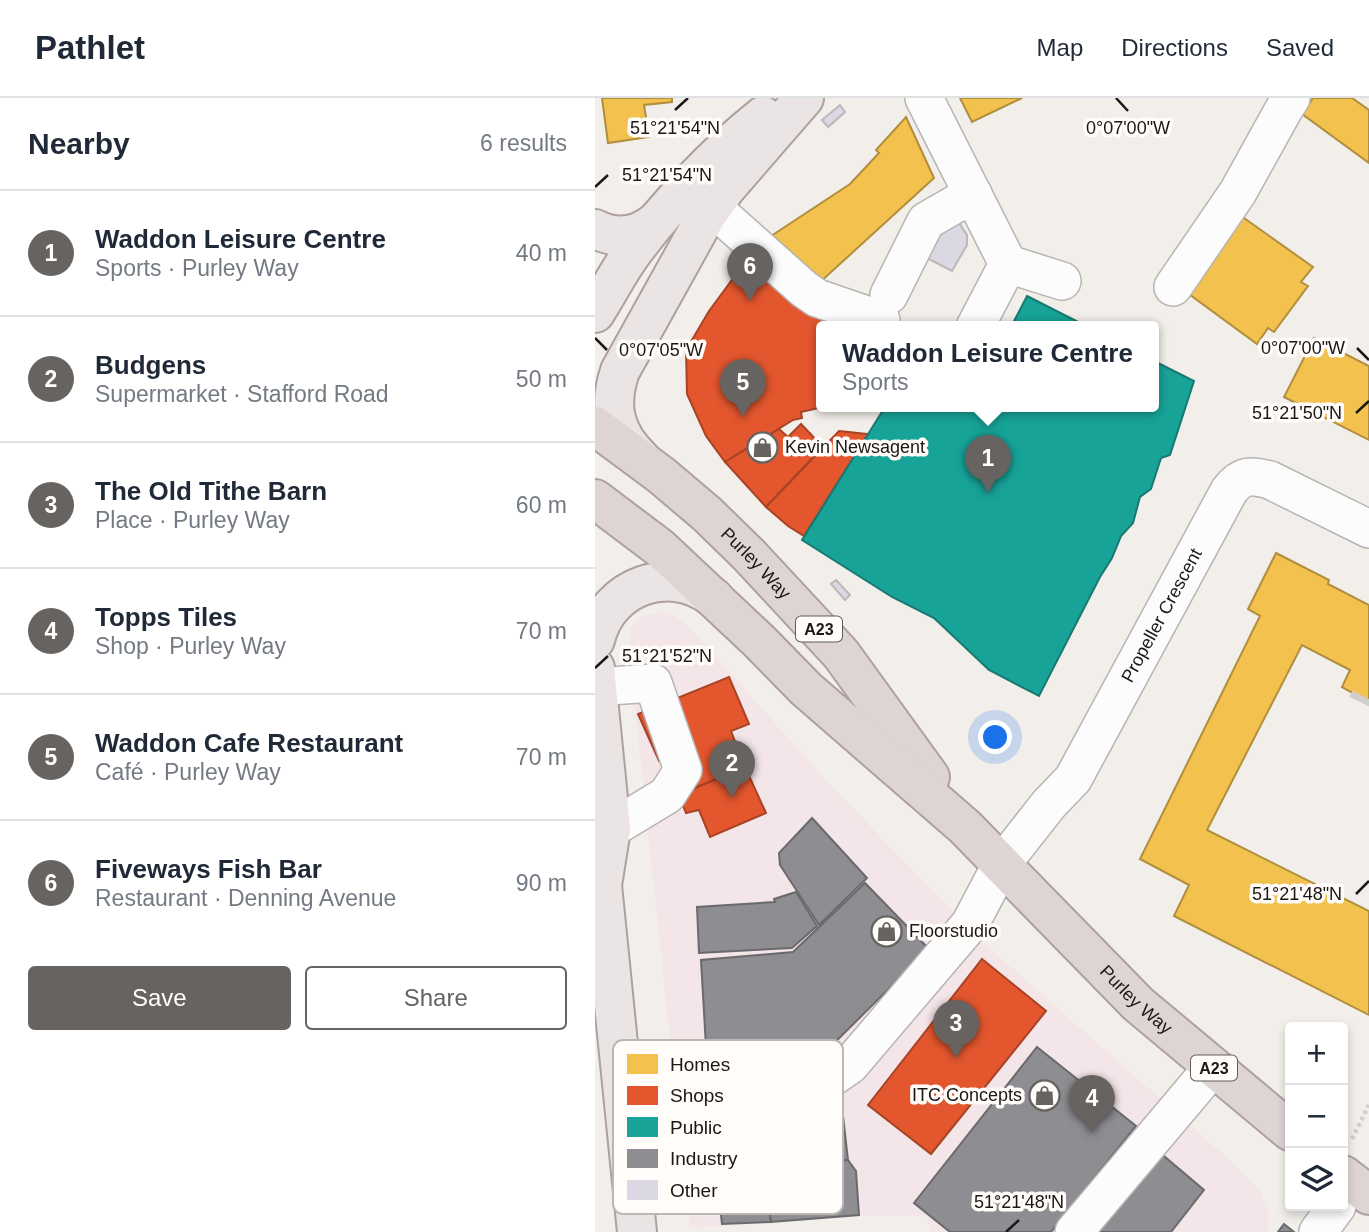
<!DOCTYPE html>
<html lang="en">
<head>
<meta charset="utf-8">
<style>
  :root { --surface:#fff; --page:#f6f6f7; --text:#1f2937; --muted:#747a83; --line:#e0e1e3; --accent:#666360 }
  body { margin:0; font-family:Helvetica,sans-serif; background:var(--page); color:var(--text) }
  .controls { position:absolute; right:21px; bottom:21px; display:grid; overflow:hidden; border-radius:7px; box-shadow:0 4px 10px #0003 }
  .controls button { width:63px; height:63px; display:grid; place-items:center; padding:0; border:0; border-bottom:2px solid var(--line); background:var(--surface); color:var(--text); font:35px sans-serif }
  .you { position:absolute; left:401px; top:640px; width:24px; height:24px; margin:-18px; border:5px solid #fff; border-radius:50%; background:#1a73e8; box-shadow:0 0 0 10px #1a73e833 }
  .badge { display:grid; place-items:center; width:46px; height:46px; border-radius:50%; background:var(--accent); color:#fff; font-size:23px; font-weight:700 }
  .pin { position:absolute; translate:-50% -58px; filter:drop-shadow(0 2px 4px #0008) }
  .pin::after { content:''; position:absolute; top:37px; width:24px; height:21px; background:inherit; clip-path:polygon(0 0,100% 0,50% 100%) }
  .popup { position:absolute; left:221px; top:223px; width:343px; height:91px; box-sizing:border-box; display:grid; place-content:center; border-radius:7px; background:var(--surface); filter:drop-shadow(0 2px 5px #0005); font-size:23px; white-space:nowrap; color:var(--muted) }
  .popup b { font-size:26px; color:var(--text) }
  .popup::after { content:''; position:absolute; left:50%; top:100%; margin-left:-14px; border:14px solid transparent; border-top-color:var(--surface) }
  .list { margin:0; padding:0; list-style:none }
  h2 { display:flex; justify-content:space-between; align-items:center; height:91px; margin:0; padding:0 28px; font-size:30px }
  h2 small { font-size:23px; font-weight:400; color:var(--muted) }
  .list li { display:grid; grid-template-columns:46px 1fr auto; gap:21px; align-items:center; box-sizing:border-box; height:126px; padding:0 28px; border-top:2px solid var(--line) }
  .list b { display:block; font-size:26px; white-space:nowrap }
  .list p { margin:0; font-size:23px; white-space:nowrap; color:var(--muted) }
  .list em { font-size:23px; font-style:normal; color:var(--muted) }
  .actions { display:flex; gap:14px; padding:21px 28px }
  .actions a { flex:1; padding:16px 0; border:2px solid var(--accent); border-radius:7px; text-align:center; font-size:24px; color:var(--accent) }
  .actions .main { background:var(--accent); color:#fff }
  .icon { flex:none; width:38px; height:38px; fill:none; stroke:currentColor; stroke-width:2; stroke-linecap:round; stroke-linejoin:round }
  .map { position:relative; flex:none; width:774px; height:1134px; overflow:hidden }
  header { display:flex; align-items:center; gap:42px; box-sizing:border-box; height:98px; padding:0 35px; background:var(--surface); border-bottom:2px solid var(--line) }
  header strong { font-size:33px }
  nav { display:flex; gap:38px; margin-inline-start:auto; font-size:24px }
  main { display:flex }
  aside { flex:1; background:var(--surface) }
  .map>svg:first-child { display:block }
  .industrial { fill:#f4e5e9 }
  .homes { fill:#f2c14e; stroke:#b18e3d; stroke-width:2 }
  .shops { fill:#e4572e; stroke:#a74426; stroke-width:2 }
  .public { fill:#17a398; stroke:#187971; stroke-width:2 }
  .industry { fill:#8d8d92; stroke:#6a6a6c; stroke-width:2 }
  .building { fill:#dbd8e3; stroke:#bab8b8; stroke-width:2 }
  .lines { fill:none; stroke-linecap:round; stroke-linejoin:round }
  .minor-tunnel { stroke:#d2ceca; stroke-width:37; stroke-dasharray:37 18; stroke-linecap:butt }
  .minor-casing { stroke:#b7b4b1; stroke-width:40 }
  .major-casing { stroke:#ada09f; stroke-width:42 }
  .highway-casing { stroke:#ada09f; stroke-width:42 }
  .path { stroke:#d0cfcd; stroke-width:4.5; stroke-dasharray:3.5 3.5; stroke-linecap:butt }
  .minor { stroke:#fdfcfc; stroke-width:37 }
  .major { stroke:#ebe4e4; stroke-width:38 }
  .highway { stroke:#ded4d4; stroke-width:38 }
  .ticks { fill:none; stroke:#1a1815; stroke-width:2.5 }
  .labels { text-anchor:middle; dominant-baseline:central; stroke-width:7; stroke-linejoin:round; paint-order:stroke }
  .shield { fill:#fffcf9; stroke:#5f5c59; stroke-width:2 }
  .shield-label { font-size:16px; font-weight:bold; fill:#1a1815 }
  .poi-label { font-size:18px; fill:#1a1815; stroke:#fffcf9; text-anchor:start }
  .street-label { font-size:18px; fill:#1a1815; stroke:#fffcf9 }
  .key { fill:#fffcf9; stroke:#bab8b5; stroke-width:2 }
  .key-label { font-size:19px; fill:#1a1815 }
  .ticks-label { font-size:18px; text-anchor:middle; fill:#1a1815; stroke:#fffcf9; stroke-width:7; stroke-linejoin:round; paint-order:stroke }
</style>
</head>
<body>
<header>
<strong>Pathlet</strong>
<nav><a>Map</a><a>Directions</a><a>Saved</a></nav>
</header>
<main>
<aside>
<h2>Nearby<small>6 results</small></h2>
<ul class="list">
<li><span class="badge">1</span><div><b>Waddon Leisure Centre</b><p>Sports · Purley Way</p></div><em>40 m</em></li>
<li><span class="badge">2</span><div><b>Budgens</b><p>Supermarket · Stafford Road</p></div><em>50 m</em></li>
<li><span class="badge">3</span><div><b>The Old Tithe Barn</b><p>Place · Purley Way</p></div><em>60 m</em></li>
<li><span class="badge">4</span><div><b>Topps Tiles</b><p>Shop · Purley Way</p></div><em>70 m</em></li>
<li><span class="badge">5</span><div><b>Waddon Cafe Restaurant</b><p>Café · Purley Way</p></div><em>70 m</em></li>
<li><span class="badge">6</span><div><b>Fiveways Fish Bar</b><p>Restaurant · Denning Avenue</p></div><em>90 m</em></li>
</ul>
<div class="actions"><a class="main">Save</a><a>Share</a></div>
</aside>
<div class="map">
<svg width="774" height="1134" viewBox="0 0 774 1134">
  <rect width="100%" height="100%" fill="#f2eeea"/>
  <polygon class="industrial" points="65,514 73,515 84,521 98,534 239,691 391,847 638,1065 665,1094 673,1114 672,1134 336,1134 331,1118 268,1118 95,1130 34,553 35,531 40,524 46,519"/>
  <g class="homes">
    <polygon points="7,0 77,0 77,4 49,7 54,39 13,45"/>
    <polygon points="365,0 427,0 377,24"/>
    <polygon points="718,0 757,0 774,12 774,65 707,16"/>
    <polygon points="311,19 339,80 223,186 170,142 255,86 284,55 281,52"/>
    <polygon points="642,115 718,169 706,184 713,188 679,234 673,230 662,246 587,191"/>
    <polygon points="719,240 774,268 774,342 689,299"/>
    <polygon points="681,455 734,482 733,486 774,507 774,604 747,589 755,572 707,547 612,732 774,813 774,917 579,818 594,787 545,761 665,518 653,511"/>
  </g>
  <g class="shops">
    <polygon points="156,156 268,229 227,229 228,309 206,314 207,320 198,322 130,364 111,338 92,296 91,252 114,213"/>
    <polygon points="206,326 228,349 171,409 130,364 184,331 193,339"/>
    <polygon points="244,333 273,336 209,438 193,428 171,409"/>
    <polygon points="134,579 154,626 136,633 150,669 95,692 81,655 64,663 43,616"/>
    <polygon points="150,669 171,715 115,739 104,712 91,715 84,697"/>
    <polygon points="387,861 451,913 336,1056 273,1007"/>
  </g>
  <g class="public">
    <polygon points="432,198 493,229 416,229"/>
    <polygon points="559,263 599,283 575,357 566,360 556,391 545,399 538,425 526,438 517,460 505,479 444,598 394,572 339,520 297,499 207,442 290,309 559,309"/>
  </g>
  <g class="industry">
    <polygon points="217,720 272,780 224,827 185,767 184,755"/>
    <polygon points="270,785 334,851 205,979 113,983 106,862 198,854"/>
    <polygon points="201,794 222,828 197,850 104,855 102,809 180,804 179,801"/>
    <polygon points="442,949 541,1028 456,1134 355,1134 319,1105"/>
    <polygon points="246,1000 253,1062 170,1071 176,1124 127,1126 114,1013"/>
    <polygon points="563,1053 609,1092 576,1134 497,1134"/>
    <polygon points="253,1062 261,1073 264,1117 176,1124 170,1071"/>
    <polygon points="689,1126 699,1134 683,1134"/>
  </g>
  <g class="building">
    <polygon points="245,7 250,14 233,29 227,22"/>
    <polygon points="361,120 372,137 372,147 357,173 326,157 337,133"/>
    <polygon points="241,482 255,497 250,502 236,486"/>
  </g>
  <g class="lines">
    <polyline class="minor-tunnel" points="771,607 774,601"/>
    <defs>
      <g id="minor">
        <polyline points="329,0 413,166 467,183"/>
        <polyline points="117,109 209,191 222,200 286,222 284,229"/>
        <polyline points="578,189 643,94 689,11 696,0"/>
        <polyline points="294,197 331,123 378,96"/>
        <polyline points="380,229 413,166"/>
        <polyline points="0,589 58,585 88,672 72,697 16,731 0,732"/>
        <path id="s1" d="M 30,1006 L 229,985 L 255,967 L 375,826 L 406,767 L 454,706 L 478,681 L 634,393 C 647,376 656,377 675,382 L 774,431"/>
        <polyline points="479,1134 618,969"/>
        <polyline points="723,1134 742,1108"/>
      </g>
      <g id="major">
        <path d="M 0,131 C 24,143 46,138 65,120"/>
        <path d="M 0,215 C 13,195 23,174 37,155 C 75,104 119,57 168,18"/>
        <path d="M 46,361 C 19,335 13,308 25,273 L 111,118 L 131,90 L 209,0"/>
        <path d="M 0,542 C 13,487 75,466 119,500"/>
        <polyline points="0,570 16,731 7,787 42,1134"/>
      </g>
      <g id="highway">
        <path id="s2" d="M 0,328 L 66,377 L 112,416 L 154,457 L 246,556 L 335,679"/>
        <path id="s3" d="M 0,401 L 65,450 L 164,543 L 211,591 L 370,729 L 543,906 L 695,1033"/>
        <polyline points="748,1077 774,1097"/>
      </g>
    </defs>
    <use href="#minor" class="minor-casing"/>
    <use href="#major" class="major-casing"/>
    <use href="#highway" class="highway-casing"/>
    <polyline class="path" points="757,1041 774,1007"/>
    <use href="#minor" class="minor"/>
    <use href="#major" class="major"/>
    <use href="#highway" class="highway"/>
  </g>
  <path class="ticks" d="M 521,0 L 533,13M 80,12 L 93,0M 0,89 L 13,77M 0,240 L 12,252M 762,250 L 774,262M 761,315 L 774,303M 0,570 L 13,558M 761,796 L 774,783M 411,1134 L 424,1122"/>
  <defs>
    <symbol id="shop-ring" viewBox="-11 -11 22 22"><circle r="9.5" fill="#fffcf9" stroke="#666360" stroke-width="1.5"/><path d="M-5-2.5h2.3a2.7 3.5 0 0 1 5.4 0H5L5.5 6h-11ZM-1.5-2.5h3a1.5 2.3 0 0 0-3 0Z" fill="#666360"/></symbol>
  </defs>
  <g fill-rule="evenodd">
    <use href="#shop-ring" x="150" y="332" width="35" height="35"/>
    <use href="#shop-ring" x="274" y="816" width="35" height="35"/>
    <use href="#shop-ring" x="432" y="980" width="35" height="35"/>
  </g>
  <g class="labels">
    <g class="shield">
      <rect x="201" y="518.5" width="46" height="25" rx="5"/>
      <rect x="596" y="957.5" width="46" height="25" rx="5"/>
    </g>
    <g class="shield-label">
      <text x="224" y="531">A23</text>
      <text x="619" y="970">A23</text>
    </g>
    <g class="poi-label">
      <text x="190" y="349">Kevin Newsagent</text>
      <text x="314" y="833">Floorstudio</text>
      <text x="427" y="997" text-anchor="end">ITC Concepts</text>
    </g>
    <g class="street-label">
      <text stroke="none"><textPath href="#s2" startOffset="212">Purley Way</textPath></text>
      <text stroke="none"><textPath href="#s1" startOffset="782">Propeller Crescent</textPath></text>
      <text stroke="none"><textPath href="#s3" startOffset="738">Purley Way</textPath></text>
    </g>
  </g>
  <rect x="18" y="942" width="230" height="174" rx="10" class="key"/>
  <rect x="32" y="956" width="31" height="20" fill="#f2c14e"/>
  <rect x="32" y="988" width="31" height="19" fill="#e4572e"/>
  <rect x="32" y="1019" width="31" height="20" fill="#17a398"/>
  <rect x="32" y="1051" width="31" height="19" fill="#8d8d92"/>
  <rect x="32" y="1082" width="31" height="20" fill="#dbd8e3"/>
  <g class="key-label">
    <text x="75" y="973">Homes</text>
    <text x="75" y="1004">Shops</text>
    <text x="75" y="1036">Public</text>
    <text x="75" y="1067">Industry</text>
    <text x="75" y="1099">Other</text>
  </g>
  <g class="ticks-label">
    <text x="80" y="36">51°21'54"N</text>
    <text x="533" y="36">0°07'00"W</text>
    <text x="72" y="83">51°21'54"N</text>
    <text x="708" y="256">0°07'00"W</text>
    <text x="66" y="258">0°07'05"W</text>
    <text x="702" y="321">51°21'50"N</text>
    <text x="72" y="564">51°21'52"N</text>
    <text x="702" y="802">51°21'48"N</text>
    <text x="424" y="1110">51°21'48"N</text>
  </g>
</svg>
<div class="controls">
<button>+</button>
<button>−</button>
<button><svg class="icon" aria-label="layers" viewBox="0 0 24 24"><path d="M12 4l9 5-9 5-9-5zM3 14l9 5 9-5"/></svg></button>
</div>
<div class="you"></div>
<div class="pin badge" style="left:393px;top:395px">1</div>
<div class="popup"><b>Waddon Leisure Centre</b>Sports</div>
<div class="pin badge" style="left:137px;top:700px">2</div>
<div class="pin badge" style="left:361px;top:960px">3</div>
<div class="pin badge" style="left:497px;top:1035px">4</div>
<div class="pin badge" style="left:148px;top:319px">5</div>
<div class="pin badge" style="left:155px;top:203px">6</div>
</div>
</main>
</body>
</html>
